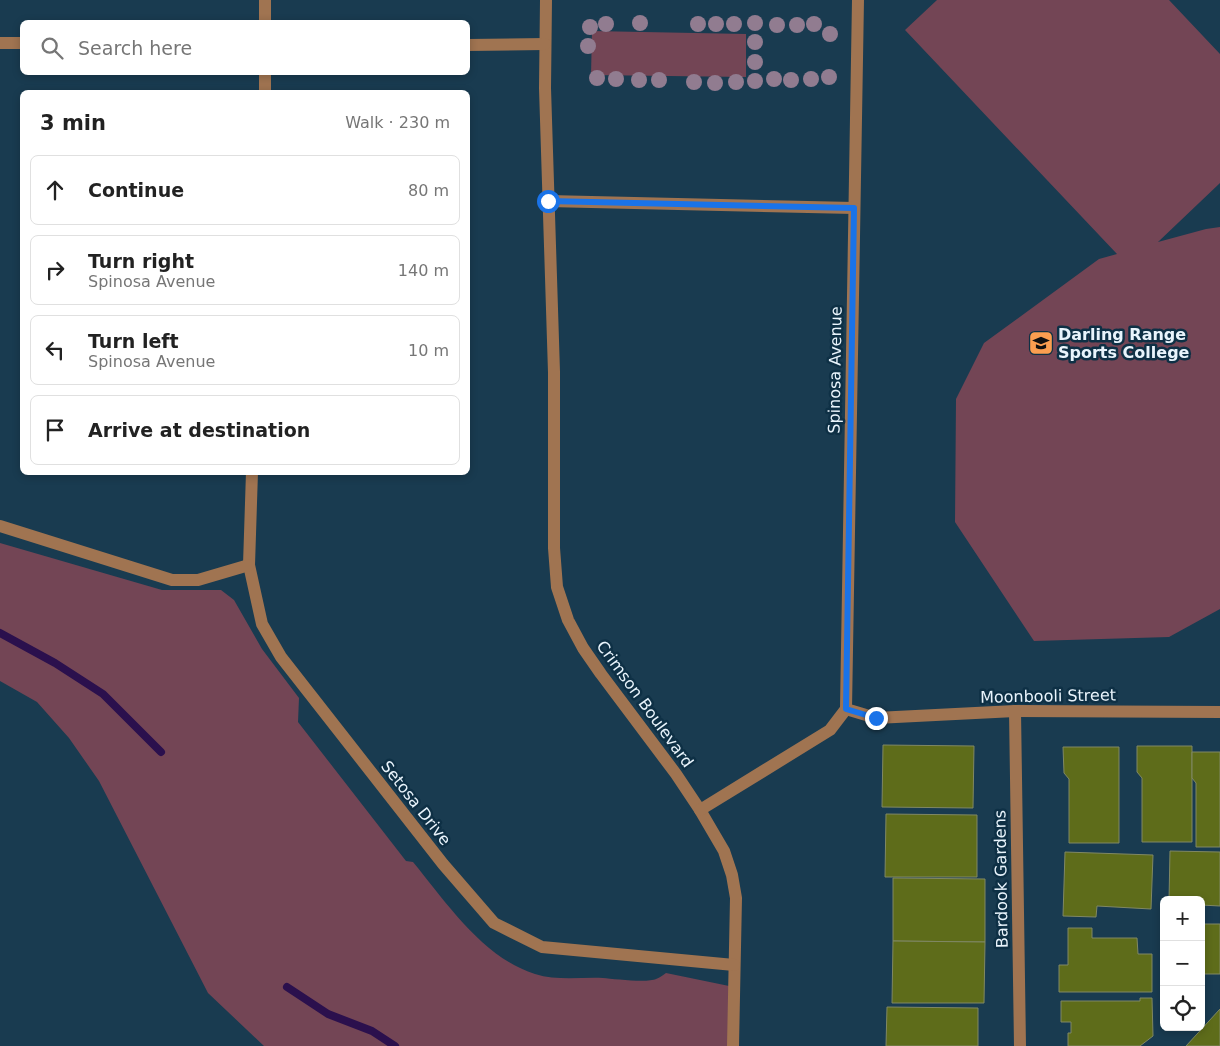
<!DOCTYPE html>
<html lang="en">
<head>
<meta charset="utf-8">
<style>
  :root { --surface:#fff; --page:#f6f6f6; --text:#222; --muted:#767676; --line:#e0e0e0 }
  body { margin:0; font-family:"DejaVu Sans",sans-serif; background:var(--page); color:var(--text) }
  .controls { position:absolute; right:15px; bottom:15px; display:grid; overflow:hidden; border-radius:8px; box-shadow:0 2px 8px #0003 }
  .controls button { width:45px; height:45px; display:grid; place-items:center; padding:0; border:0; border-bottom:1px solid var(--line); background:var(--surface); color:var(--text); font:25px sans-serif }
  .stop { position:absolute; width:15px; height:15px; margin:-11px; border:4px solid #1a73e8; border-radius:50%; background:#fff }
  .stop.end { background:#1a73e8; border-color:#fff; box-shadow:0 1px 5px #0008 }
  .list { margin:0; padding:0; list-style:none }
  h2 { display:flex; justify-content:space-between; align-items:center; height:65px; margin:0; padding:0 20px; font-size:21px }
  h2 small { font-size:16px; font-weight:400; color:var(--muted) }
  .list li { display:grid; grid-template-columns:32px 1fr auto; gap:15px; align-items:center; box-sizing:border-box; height:70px; margin:0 10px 10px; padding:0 10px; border:1px solid var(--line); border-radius:8px }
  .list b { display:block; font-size:19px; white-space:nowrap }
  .list p { margin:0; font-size:16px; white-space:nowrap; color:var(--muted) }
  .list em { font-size:16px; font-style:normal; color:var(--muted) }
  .icon { flex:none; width:28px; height:28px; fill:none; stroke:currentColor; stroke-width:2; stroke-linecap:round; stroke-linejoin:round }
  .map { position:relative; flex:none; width:1220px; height:1046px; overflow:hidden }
  .search { position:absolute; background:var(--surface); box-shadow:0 2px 8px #0003; left:20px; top:20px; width:450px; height:55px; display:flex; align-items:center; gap:12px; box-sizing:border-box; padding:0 18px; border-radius:8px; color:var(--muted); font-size:19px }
  .panel { position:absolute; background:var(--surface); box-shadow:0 2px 8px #0003; left:20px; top:90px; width:450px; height:385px; border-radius:8px }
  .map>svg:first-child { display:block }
  .green { fill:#734555 }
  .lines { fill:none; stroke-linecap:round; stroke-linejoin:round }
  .stream { stroke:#2b104d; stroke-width:8 }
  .building { fill:#5e6c1a; stroke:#808864 }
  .minor { stroke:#a07451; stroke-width:12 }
  .tree { fill:#917c90 }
  .route { stroke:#1a73e8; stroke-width:6 }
  .labels { text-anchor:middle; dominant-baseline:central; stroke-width:5; stroke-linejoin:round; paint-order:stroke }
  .poi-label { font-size:16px; font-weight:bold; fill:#e9f4fc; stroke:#0e3045; text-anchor:start }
  .street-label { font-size:16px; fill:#e9f4fc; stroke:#0e3045 }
</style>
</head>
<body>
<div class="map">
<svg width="1220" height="1046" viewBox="0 0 1220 1046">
  <rect width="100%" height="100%" fill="#193b50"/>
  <g class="green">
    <polygon points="937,0 1169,0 1220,54 1220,183 1158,242 1206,229 1220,227 1220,609 1169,637 1034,641 955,522 956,399 984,343 1099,259 1117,254 905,30"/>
    <polygon points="592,31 746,34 746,77 591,75"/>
    <path d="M 0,543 L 162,590 L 221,590 L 234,600 L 262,649 L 299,698 L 298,722 L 406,861 L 413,862 C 446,902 483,958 535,974 C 557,981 581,977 603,978 C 613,979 648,983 656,979 C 659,978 663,975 666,973 L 734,987 L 733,1046 L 264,1046 L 208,993 L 99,781 L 69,738 L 37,702 L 0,681 Z"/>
  </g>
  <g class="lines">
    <g class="stream">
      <polyline points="0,633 55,663 103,694 161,752"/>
      <polyline points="287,987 328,1014 372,1031 395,1046"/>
    </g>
  </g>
  <g class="building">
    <polygon points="883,745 974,746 973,808 882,807"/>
    <polygon points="1137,746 1192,746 1192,842 1142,842 1142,778 1137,772"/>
    <polygon points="1063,747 1119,747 1119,843 1069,843 1069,779 1064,773"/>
    <polygon points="1192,752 1220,752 1220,847 1196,847 1196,783 1192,778"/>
    <polygon points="886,814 977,815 977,877 885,877"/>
    <polygon points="1170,851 1220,852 1220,906 1201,905 1201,900 1169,900"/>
    <polygon points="1065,852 1153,855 1151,909 1097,906 1096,917 1063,916"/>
    <polygon points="893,878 985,879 985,942 893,941"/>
    <rect x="1201" y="924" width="19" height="50"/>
    <polygon points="1068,928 1092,928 1092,938 1137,938 1138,954 1152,954 1152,992 1059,992 1059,965 1068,965"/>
    <polygon points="893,941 985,942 984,1003 892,1003"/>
    <polygon points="1140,998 1152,998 1153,1036 1140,1046 1068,1046 1068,1033 1071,1033 1071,1022 1061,1022 1061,1001 1140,1001"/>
    <polygon points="887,1007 978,1008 978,1046 886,1046"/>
    <polygon points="1220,1009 1220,1046 1186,1046"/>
  </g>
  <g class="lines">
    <g class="minor">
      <polyline points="546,0 545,88 554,372 554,548 557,587 568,620 583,648 601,674 676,774 700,810 724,851 732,875 736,898 733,1046"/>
      <polyline points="858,0 846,709 876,718 1015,711 1220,712"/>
      <polyline points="265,22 265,0"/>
      <polyline points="0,43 22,43"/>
      <polyline points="468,45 545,44"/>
      <polyline points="265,72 265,92"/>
      <polyline points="548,201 854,208"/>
      <polyline points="252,472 249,565 262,624 281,657 443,864 494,923 542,947 734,965"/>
      <polyline points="0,526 172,580 198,580 249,565"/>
      <polyline points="1015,711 1020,1046"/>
      <polyline points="700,810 830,730 846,709"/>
    </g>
  </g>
  <g class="tree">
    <circle cx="640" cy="23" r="8"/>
    <circle cx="755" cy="23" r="8"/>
    <circle cx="606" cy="24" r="8"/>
    <circle cx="698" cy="24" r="8"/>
    <circle cx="716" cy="24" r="8"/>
    <circle cx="734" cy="24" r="8"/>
    <circle cx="814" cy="24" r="8"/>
    <circle cx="777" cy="25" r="8"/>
    <circle cx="797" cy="25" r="8"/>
    <circle cx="590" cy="27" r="8"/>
    <circle cx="830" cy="34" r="8"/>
    <circle cx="755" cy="42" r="8"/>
    <circle cx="588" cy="46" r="8"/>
    <circle cx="755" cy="62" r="8"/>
    <circle cx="829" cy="77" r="8"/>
    <circle cx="597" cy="78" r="8"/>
    <circle cx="616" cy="79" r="8"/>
    <circle cx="774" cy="79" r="8"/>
    <circle cx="811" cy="79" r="8"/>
    <circle cx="639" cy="80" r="8"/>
    <circle cx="659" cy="80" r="8"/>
    <circle cx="791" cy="80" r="8"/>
    <circle cx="755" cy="81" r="8"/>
    <circle cx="694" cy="82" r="8"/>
    <circle cx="736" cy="82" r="8"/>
    <circle cx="715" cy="83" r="8"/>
  </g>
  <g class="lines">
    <polyline class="route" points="548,201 854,208 846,709 876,718"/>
  </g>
  <defs>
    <symbol id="school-square" viewBox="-11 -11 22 22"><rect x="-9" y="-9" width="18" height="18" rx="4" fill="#fb9e50" stroke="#0e3045"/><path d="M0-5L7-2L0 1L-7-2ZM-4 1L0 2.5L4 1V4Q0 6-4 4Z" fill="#111"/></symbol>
  </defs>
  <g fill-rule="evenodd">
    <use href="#school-square" x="1027" y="329" width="28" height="28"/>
  </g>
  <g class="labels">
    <g class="poi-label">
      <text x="1058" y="334">Darling Range<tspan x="1058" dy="18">Sports College</tspan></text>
    </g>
    <g class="street-label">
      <text transform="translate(835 370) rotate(-89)">Spinosa Avenue</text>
      <text transform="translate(1048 696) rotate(-1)">Moonbooli Street</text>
      <text transform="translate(645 704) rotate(54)">Crimson Boulevard</text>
      <text transform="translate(416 803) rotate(52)">Setosa Drive</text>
      <text transform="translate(1001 879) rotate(-91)">Bardook Gardens</text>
    </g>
  </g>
</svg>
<div class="controls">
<button>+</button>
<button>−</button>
<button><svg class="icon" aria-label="locate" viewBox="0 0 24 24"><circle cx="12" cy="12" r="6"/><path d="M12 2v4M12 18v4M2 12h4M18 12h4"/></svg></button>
</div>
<div class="stop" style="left:548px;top:201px"></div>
<div class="stop end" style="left:876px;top:718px"></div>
<div class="search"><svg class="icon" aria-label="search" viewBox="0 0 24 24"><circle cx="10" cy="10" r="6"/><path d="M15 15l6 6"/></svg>Search here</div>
<section class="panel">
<h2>3 min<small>Walk · 230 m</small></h2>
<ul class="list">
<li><svg class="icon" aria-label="ahead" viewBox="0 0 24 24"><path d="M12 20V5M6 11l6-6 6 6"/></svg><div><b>Continue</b></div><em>80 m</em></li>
<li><svg class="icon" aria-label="right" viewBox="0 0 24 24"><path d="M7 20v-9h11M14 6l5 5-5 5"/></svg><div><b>Turn right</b><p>Spinosa Avenue</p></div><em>140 m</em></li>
<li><svg class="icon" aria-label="left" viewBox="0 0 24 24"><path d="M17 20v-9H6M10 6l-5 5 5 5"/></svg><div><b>Turn left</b><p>Spinosa Avenue</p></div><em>10 m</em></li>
<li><svg class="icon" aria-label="arrive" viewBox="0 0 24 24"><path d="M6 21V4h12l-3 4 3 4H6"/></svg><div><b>Arrive at destination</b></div></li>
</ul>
</section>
</div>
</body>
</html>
